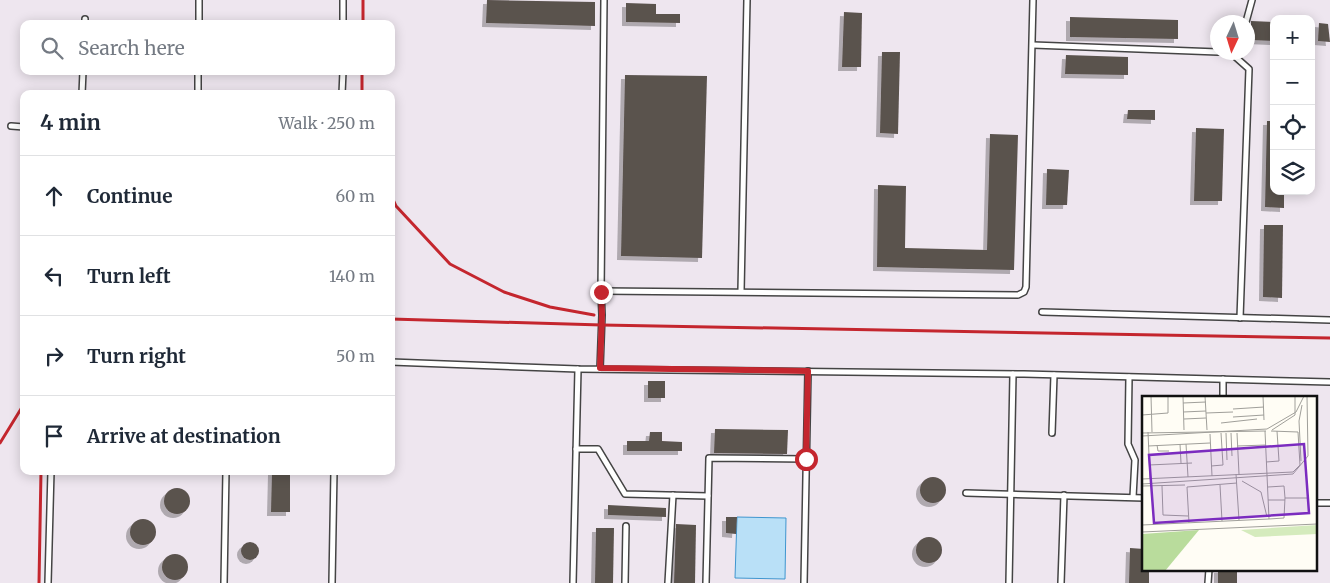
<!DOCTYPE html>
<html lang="en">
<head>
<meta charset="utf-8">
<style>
  :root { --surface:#fff; --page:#f2f2f3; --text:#1f2937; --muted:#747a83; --line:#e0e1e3 }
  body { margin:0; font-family:Merriweather,serif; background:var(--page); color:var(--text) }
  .controls { position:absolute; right:15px; top:15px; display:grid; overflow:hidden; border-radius:10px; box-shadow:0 2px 12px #0003 }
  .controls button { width:45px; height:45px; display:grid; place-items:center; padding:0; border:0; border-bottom:1px solid var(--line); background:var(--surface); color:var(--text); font:25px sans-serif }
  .compass { position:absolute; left:1210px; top:15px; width:45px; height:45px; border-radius:50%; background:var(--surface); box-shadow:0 2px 12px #0003; rotate:184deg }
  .stop { position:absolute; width:15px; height:15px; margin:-11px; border:4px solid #c4262e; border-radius:50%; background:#fff }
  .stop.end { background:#c4262e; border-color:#fff; box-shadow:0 1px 5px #0008 }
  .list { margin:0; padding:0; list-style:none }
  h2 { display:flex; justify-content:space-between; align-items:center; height:65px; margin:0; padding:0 20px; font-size:21px }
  h2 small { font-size:16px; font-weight:400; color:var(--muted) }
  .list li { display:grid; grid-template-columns:32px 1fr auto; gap:15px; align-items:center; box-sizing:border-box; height:80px; padding:0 20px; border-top:1px solid var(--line) }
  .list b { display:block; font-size:19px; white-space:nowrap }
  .list em { font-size:16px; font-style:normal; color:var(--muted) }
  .icon { flex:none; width:28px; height:28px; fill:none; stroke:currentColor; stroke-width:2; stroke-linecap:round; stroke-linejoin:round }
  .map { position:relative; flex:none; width:1330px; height:583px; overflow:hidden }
  .search { position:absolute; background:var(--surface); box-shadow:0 2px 12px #0003; left:20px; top:20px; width:375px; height:55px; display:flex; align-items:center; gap:12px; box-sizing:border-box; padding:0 18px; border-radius:10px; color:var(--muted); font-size:19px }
  .panel { position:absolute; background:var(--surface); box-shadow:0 2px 12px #0003; left:20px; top:90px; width:375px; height:385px; border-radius:10px }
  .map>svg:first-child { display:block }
  .industrial { fill:#eee6ef; fill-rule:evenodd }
  .water { fill:#b9e0f7; stroke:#3f96cf }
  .building { fill:#5a524d; filter:url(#shadow) }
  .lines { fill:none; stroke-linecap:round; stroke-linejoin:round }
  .service-casing { stroke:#444; stroke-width:8 }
  .service { stroke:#fff; stroke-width:5 }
  .rail { stroke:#c4262e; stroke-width:3 }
  .route { stroke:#c4262e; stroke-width:6 }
  .inset-road { fill:none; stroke:#a09f9a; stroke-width:1 }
  .view { fill:#7b2cbf; fill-opacity:0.15; stroke:#7b2cbf; stroke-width:2.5 }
  .inset-edge { fill:none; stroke:#111; stroke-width:2.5 }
</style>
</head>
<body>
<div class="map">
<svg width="1330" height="583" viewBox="0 0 1330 583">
  <defs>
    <filter id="shadow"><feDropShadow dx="-4" dy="4" stdDeviation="0" flood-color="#0004"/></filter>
  </defs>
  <rect width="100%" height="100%" fill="#fffdf5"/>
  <path class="industrial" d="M 0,0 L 1330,0 L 1330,583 L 0,583 ZM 1274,19 L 1311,19 L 1311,191 L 1274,191 ZM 1218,22 L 1248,22 L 1248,52 L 1218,52 ZM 24,24 L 391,24 L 391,71 L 24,71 ZM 24,94 L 391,94 L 391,471 L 24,471 ZM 1144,397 L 1316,397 L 1316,569 L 1144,569 Z"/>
  <polygon class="water" points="737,517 786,518 785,579 735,578"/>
  <g class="building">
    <polygon points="487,0 595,2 595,26 486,23"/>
    <polygon points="626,3 656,4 656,14 680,14 680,23 626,22"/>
    <polygon points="844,12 862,13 861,67 842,67"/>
    <polygon points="1070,17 1178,20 1178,39 1070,37"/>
    <polygon points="1251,21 1274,22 1274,41 1251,40"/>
    <polygon points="1319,23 1328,24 1330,42 1318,41"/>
    <polygon points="882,52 900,52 898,134 880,133"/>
    <polygon points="1066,55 1128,57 1128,75 1065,74"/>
    <polygon points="625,75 707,76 702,258 621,256"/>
    <polygon points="1128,110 1155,110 1155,120 1127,119"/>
    <polygon points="1267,121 1274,121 1274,191 1284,191 1284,208 1265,207"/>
    <polygon points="1196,128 1224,129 1222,201 1194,201"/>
    <polygon points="990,134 1018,135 1014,270 877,267 878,185 906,186 905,248 987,250"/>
    <polygon points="1047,169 1069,170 1067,205 1046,205"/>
    <polygon points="1264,225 1283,225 1282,298 1263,297"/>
    <rect x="648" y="381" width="17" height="17"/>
    <polygon points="715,429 788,430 787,454 714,453"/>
    <polygon points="650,432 662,432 662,441 682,442 682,451 627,451 627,441 649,441"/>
    <polygon points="272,471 290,471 290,512 271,512"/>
    <circle cx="933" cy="490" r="13"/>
    <circle cx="177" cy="501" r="13"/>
    <polygon points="608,505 666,508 666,517 608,515"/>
    <polygon points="726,517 737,517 736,534 726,533"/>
    <circle cx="143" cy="532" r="13"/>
    <polygon points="676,524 696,525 695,583 674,583"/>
    <polygon points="596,528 614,528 613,583 595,583"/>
    <circle cx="929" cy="550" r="13"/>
    <circle cx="250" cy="551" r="9"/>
    <polygon points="1130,548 1144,549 1144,569 1149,569 1149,583 1129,583"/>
    <circle cx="175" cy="567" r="13"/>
    <rect x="1218" y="569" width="19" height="14"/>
  </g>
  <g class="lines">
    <defs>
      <g id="service">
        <polyline points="1246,22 1252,0"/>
        <polyline points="85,24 85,19"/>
        <polyline points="199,24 199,0"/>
        <polyline points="343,24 343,0"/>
        <polyline points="1033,45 1218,52"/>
        <polyline points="1229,52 1231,53 1249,69 1240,318"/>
        <polyline points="82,94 83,71"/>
        <polyline points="198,94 198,71"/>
        <polyline points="342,94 343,71"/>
        <polyline points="11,126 24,127"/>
        <polyline points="601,291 1018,295 1024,292 1026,287 1033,0"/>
        <polyline points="741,291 747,0"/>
        <polyline points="1042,312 1330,320"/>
        <polyline points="391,362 578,369 1024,374 1330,382"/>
        <polyline points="600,369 602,315 601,291 604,0"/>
        <polyline points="1129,377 1128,444 1135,460 1133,497"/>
        <polyline points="1223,397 1223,379"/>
        <polyline points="1052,433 1054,375"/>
        <polyline points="576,449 598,449 625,494 708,496"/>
        <polyline points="966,493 1144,498"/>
        <polyline points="1316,503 1330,503"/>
        <polyline points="48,583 51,471"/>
        <polyline points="224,583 226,471"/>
        <polyline points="332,583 334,471"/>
        <polyline points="573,583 578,369"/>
        <polyline points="625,583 626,526"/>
        <polyline points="668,583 673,495"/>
        <polyline points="706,583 709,458 806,459"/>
        <polyline points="804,583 808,371"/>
        <polyline points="1009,583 1013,374"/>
        <polyline points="1061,583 1064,495"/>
        <polyline points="1208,583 1209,569"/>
      </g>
    </defs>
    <use href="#service" class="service-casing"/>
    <use href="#service" class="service"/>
    <g class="rail">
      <polyline points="363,24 363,0"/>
      <polyline points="362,94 362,71"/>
      <polyline points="391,195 396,206 450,264 504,292 550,307 594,315"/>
      <polyline points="391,319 602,325 1330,338"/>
      <polyline points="0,443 24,404"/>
      <polyline points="39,583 41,471"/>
    </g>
  </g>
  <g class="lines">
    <polyline class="route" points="601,292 602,315 600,368 808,371 806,459"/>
  </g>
  <g transform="translate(1142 396)">
    <rect width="175" height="175" fill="#fffdf5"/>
    <path d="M 175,129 L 175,138 L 113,141 L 99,134 Z" fill="#d5ebbd"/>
    <path d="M 57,134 L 23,175 L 0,175 L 0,138 Z" fill="#b9dc9c"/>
    <path class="inset-road" d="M 9,0 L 10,36M 41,0 L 42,34M 63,0 L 65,34M 121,0 L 122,24M 41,7 L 64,6M 91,13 L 122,11M 41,16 L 64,15M 64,17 L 91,16M 0,19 L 26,17 L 26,0M 91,21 L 122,19M 42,23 L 64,22M 79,27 L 115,23M 130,34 L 153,19 L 153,0M 6,36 L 8,83M 0,37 L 124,35M 84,37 L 85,64M 89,37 L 90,60M 95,37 L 97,78M 68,38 L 70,80M 0,40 L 125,33 L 154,16 L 162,0M 38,48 L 39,67M 44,48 L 46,81M 15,49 L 16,55 L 27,55M 6,50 L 68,47M 95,50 L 124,49M 159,65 L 157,25 L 160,9M 124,66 L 137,65 L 135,35M 7,69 L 50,67M 69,70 L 81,69 L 79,37M 94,78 L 97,124M 0,83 L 151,76 L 158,69 L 156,36 L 129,35M 100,85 L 119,96 L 125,121M 0,88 L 151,78 L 166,60 L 165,0M 78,89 L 80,125M 0,90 L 43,89M 20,90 L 21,119 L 46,120M 126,91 L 142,90 L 143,102M 126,104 L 143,104M 127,123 L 142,122 L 143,102 L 165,102M 47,127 L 45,91 L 95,87M 0,129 L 127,123 L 123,35M 0,136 L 175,128"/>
    <path class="view" d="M 162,48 L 167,117 L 12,127 L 7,59 Z"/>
    <rect width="175" height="175" class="inset-edge"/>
  </g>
</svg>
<div class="controls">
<button>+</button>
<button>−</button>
<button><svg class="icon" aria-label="locate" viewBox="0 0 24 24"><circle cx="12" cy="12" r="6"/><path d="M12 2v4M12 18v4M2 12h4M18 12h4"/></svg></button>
<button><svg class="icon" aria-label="layers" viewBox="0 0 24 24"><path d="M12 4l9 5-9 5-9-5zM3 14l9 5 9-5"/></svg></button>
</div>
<svg class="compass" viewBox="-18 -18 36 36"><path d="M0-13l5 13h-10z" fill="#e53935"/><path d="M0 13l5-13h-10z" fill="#747a83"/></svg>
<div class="stop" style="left:806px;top:459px"></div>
<div class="stop end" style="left:601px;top:292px"></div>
<div class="search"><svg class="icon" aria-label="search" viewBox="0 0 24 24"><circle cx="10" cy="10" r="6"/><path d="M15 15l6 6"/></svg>Search here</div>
<section class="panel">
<h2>4 min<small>Walk · 250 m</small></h2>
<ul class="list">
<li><svg class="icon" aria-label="ahead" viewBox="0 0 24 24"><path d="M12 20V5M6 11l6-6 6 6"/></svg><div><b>Continue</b></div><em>60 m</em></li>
<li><svg class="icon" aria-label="left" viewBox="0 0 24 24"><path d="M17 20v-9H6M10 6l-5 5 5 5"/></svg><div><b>Turn left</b></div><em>140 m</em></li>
<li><svg class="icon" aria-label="right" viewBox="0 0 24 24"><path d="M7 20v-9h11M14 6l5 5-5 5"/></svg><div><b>Turn right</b></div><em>50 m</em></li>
<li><svg class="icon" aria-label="arrive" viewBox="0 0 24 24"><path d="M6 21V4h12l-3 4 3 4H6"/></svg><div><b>Arrive at destination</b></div></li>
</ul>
</section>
</div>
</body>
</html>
